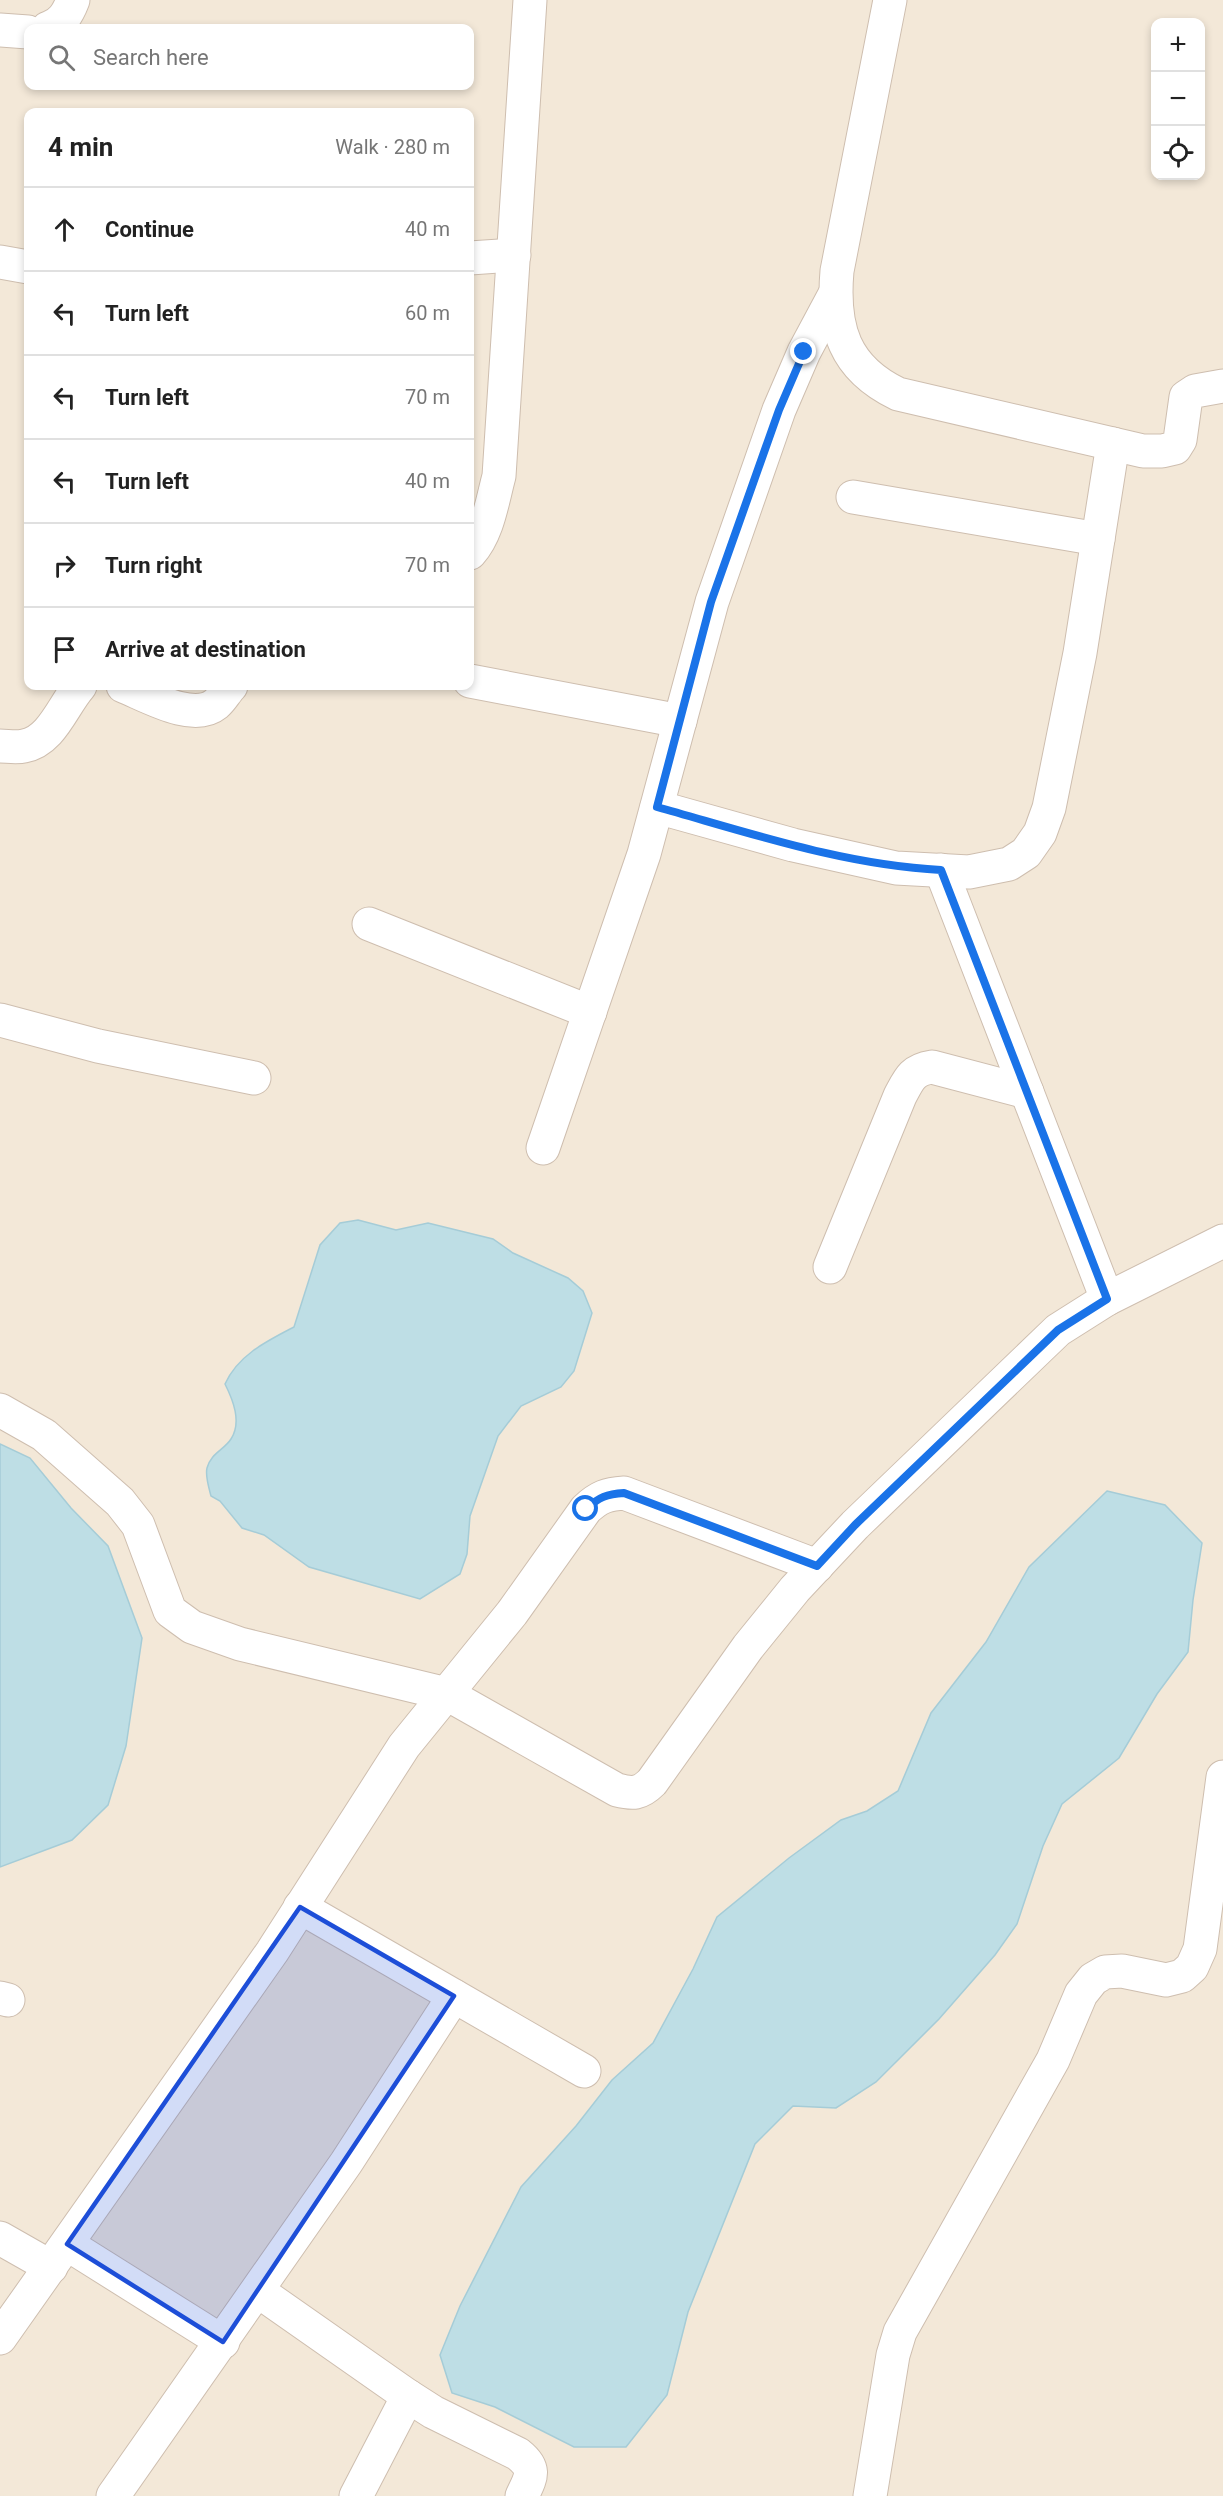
<!DOCTYPE html>
<html lang="en">
<head>
<meta charset="utf-8">
<style>
  :root { --surface:#fff; --page:#f2f2f2; --text:#222; --muted:#767676; --line:#e0e0e0 }
  body { margin:0; font-family:Roboto,sans-serif; background:var(--page); color:var(--text) }
  .controls { position:absolute; right:18px; top:18px; display:grid; overflow:hidden; border-radius:12px; box-shadow:0 3px 9px #0003 }
  .controls button { width:54px; height:54px; display:grid; place-items:center; padding:0; border:0; border-bottom:2px solid var(--line); background:var(--surface); color:var(--text); font:30px sans-serif }
  .stop { position:absolute; width:18px; height:18px; margin:-14px; border:4px solid #1a73e8; border-radius:50%; background:#fff }
  .stop.end { background:#1a73e8; border-color:#fff; box-shadow:0 2px 6px #0008 }
  .list { margin:0; padding:0; list-style:none }
  h2 { display:flex; justify-content:space-between; align-items:center; height:78px; margin:0; padding:0 24px; font-size:26px }
  h2 small { font-size:20px; font-weight:400; color:var(--muted) }
  .list li { display:grid; grid-template-columns:39px 1fr auto; gap:18px; align-items:center; box-sizing:border-box; height:84px; padding:0 24px; border-top:2px solid var(--line) }
  .list b { display:block; font-size:22px; white-space:nowrap }
  .list em { font-size:20px; font-style:normal; color:var(--muted) }
  .icon { flex:none; width:33px; height:33px; fill:none; stroke:currentColor; stroke-width:2; stroke-linecap:round; stroke-linejoin:round }
  .map { position:relative; flex:none; width:1223px; height:2496px; overflow:hidden }
  .search { position:absolute; background:var(--surface); box-shadow:0 3px 9px #0003; left:24px; top:24px; width:450px; height:66px; display:flex; align-items:center; gap:15px; box-sizing:border-box; padding:0 21px; border-radius:12px; color:var(--muted); font-size:22px }
  .panel { position:absolute; background:var(--surface); box-shadow:0 3px 9px #0003; left:24px; top:108px; width:450px; height:582px; border-radius:12px }
  .map>svg:first-child { display:block }
  .residential { fill:#f3e8d8; fill-rule:evenodd }
  .water { fill:#bedee5; stroke:#a5ccd7; stroke-width:1.5 }
  .lines { fill:none; stroke-linecap:round; stroke-linejoin:round }
  .minor-casing { stroke:#cebeaf; stroke-width:35 }
  .minor { stroke:#fff; stroke-width:33 }
  .route { stroke:#1a73e8; stroke-width:8 }
  .marked { fill:#1d4ed8; fill-opacity:0.2; stroke:#1d4ed8; stroke-width:4.5; stroke-linejoin:round }
</style>
</head>
<body>
<div class="map">
<svg width="1223" height="2496" viewBox="0 0 1223 2496">
  <rect width="100%" height="100%" fill="#fcf6ea"/>
  <path class="residential" d="M 0,0 L 1223,0 L 1223,2496 L 0,2496 ZM 1156,22 L 1200,22 L 1200,176 L 1156,176 ZM 28,28 L 470,28 L 470,86 L 28,86 ZM 28,112 L 470,112 L 470,686 L 28,686 Z"/>
  <g class="water">
    <path d="M 358,1220 L 396,1230 L 428,1223 L 493,1239 L 513,1253 L 568,1278 L 583,1291 L 592,1313 L 574,1371 L 561,1387 L 521,1406 L 498,1436 L 470,1516 L 467,1554 L 460,1574 L 420,1599 L 309,1567 L 264,1535 L 242,1528 L 220,1501 L 211,1496 C 209,1488 205,1476 207,1468 C 211,1453 224,1450 231,1439 C 242,1422 233,1400 225,1384 C 238,1355 267,1341 294,1327 L 320,1245 L 340,1223 Z"/>
    <polygon points="0,1444 30,1458 71,1508 108,1546 142,1638 126,1746 108,1805 72,1840 0,1867"/>
    <polygon points="1107,1491 1165,1505 1202,1543 1193,1600 1188,1652 1157,1694 1119,1758 1062,1804 1043,1846 1017,1924 995,1955 939,2019 876,2082 836,2108 793,2106 755,2144 688,2312 667,2395 626,2447 574,2447 495,2407 452,2393 440,2355 460,2306 521,2187 576,2126 612,2080 653,2043 693,1969 717,1917 789,1858 841,1820 867,1811 898,1791 931,1713 986,1642 1029,1567"/>
  </g>
  <g class="lines">
    <defs>
      <g id="minor">
        <path d="M 890,0 L 837,271 C 832,328 844,368 898,394 L 1143,451 L 1162,451 L 1175,448 L 1180,440 L 1186,397 L 1195,391 L 1223,386"/>
        <path d="M 48,28 C 62,24 68,13 73,0"/>
        <polyline points="0,30 28,32"/>
        <polyline points="470,258 514,255"/>
        <polyline points="0,262 28,267"/>
        <polyline points="853,497 1098,539"/>
        <path d="M 470,553 C 488,533 492,502 499,476 L 530,0"/>
        <polyline points="470,681 680,721"/>
        <path d="M 123,686 C 146,695 193,723 216,704 C 222,699 226,691 231,686"/>
        <path d="M 0,746 C 7,746 16,748 24,746 C 52,741 63,705 80,686"/>
        <polyline points="657,807 793,845 896,868 969,872 1009,864 1026,853 1040,833 1049,808 1080,653 1113,444"/>
        <polyline points="941,870 1107,1299"/>
        <polyline points="369,924 590,1012"/>
        <polyline points="0,1020 98,1046 254,1078"/>
        <polyline points="543,1148 644,854 712,602 779,410 804,352 835,294"/>
        <path d="M 830,1267 L 900,1096 C 909,1079 912,1070 932,1067 L 1027,1092"/>
        <path d="M 0,1410 L 44,1435 L 120,1502 L 138,1525 L 170,1611 L 192,1627 L 240,1644 L 447,1694 L 617,1790 C 633,1794 640,1794 652,1782 L 748,1647 L 795,1589 L 855,1525 L 1058,1330 L 1107,1299 L 1223,1241"/>
        <polyline points="300,1907 584,2071"/>
        <polyline points="0,1998 8,2000"/>
        <polyline points="0,2238 51,2267"/>
        <polyline points="67,2244 223,2342"/>
        <path d="M 258,2291 L 408,2396 L 433,2412 L 518,2454 C 537,2469 531,2477 522,2496"/>
        <path d="M 0,2338 L 272,1952 L 404,1746 L 512,1613 L 586,1509 C 599,1497 607,1494 624,1493 L 817,1566"/>
        <polyline points="113,2496 346,2163 454,1996"/>
        <polyline points="356,2496 408,2396"/>
        <polyline points="870,2496 893,2355 900,2332 1053,2060 1081,1994 1093,1979 1105,1972 1122,1971 1166,1980 1182,1976 1192,1967 1200,1949 1223,1777"/>
      </g>
    </defs>
    <use href="#minor" class="minor-casing"/>
    <use href="#minor" class="minor"/>
  </g>
  <g class="lines">
    <path class="route" d="M 586,1509 C 599,1497 607,1494 624,1493 L 817,1566 L 855,1525 L 1058,1330 L 1107,1299 L 941,870 C 844,865 750,833 657,807 L 711,602 L 779,410 L 804,352"/>
  </g>
  <path class="marked" d="M 300,1907 L 454,1996 L 223,2342 L 67,2244 Z"/>
</svg>
<div class="controls">
<button>+</button>
<button>−</button>
<button><svg class="icon" aria-label="locate" viewBox="0 0 24 24"><circle cx="12" cy="12" r="6"/><path d="M12 2v4M12 18v4M2 12h4M18 12h4"/></svg></button>
</div>
<div class="stop" style="left:586px;top:1509px"></div>
<div class="stop end" style="left:804px;top:352px"></div>
<div class="search"><svg class="icon" aria-label="search" viewBox="0 0 24 24"><circle cx="10" cy="10" r="6"/><path d="M15 15l6 6"/></svg>Search here</div>
<section class="panel">
<h2>4 min<small>Walk · 280 m</small></h2>
<ul class="list">
<li><svg class="icon" aria-label="ahead" viewBox="0 0 24 24"><path d="M12 20V5M6 11l6-6 6 6"/></svg><div><b>Continue</b></div><em>40 m</em></li>
<li><svg class="icon" aria-label="left" viewBox="0 0 24 24"><path d="M17 20v-9H6M10 6l-5 5 5 5"/></svg><div><b>Turn left</b></div><em>60 m</em></li>
<li><svg class="icon" aria-label="left" viewBox="0 0 24 24"><path d="M17 20v-9H6M10 6l-5 5 5 5"/></svg><div><b>Turn left</b></div><em>70 m</em></li>
<li><svg class="icon" aria-label="left" viewBox="0 0 24 24"><path d="M17 20v-9H6M10 6l-5 5 5 5"/></svg><div><b>Turn left</b></div><em>40 m</em></li>
<li><svg class="icon" aria-label="right" viewBox="0 0 24 24"><path d="M7 20v-9h11M14 6l5 5-5 5"/></svg><div><b>Turn right</b></div><em>70 m</em></li>
<li><svg class="icon" aria-label="arrive" viewBox="0 0 24 24"><path d="M6 21V4h12l-3 4 3 4H6"/></svg><div><b>Arrive at destination</b></div></li>
</ul>
</section>
</div>
</body>
</html>
